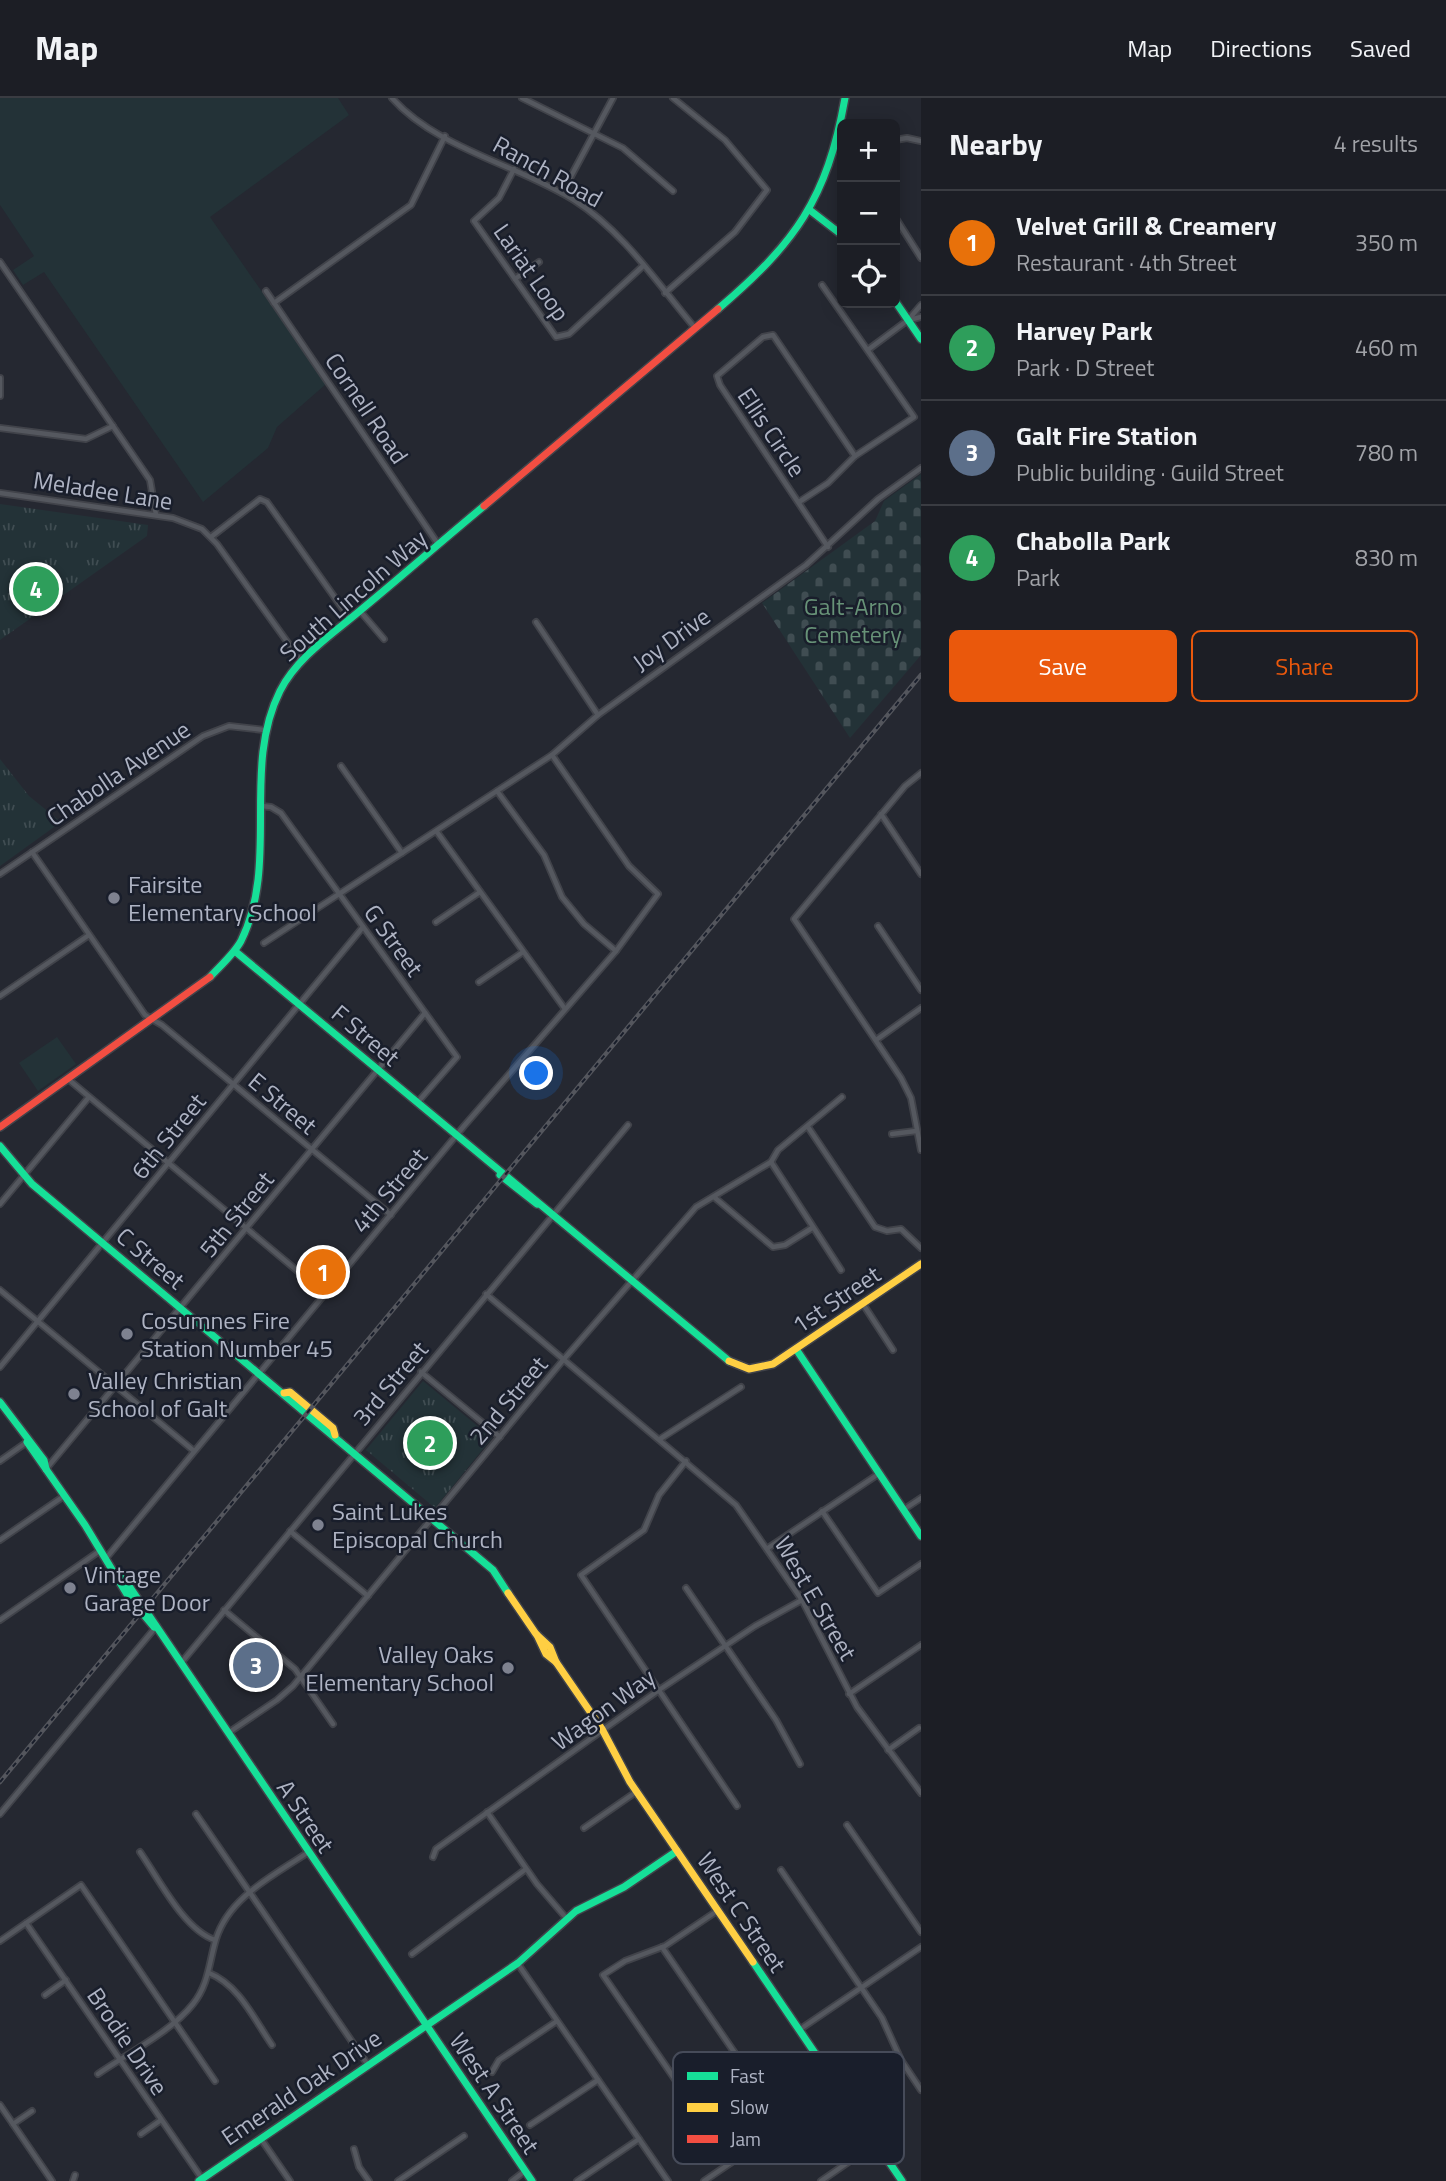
<!DOCTYPE html>
<html lang="en">
<head>
<meta charset="utf-8">
<style>
  :root { --surface:#1c1e25; --page:#292b32; --text:#f1f3f6; --muted:#a0a2a7; --line:#3a3c42; --accent:#ea580c }
  body { margin:0; font-family:"Titillium Web",sans-serif; background:var(--page); color:var(--text) }
  .controls { position:absolute; right:21px; top:21px; display:grid; overflow:hidden; border-radius:10px; box-shadow:0 4px 18px #0003 }
  .controls button { width:63px; height:63px; display:grid; place-items:center; padding:0; border:0; border-bottom:2px solid var(--line); background:var(--surface); color:var(--text); font:35px sans-serif }
  .you { position:absolute; left:537px; top:976px; width:24px; height:24px; margin:-18px; border:5px solid #fff; border-radius:50%; background:#1a73e8; box-shadow:0 0 0 10px #1a73e833 }
  .badge { display:grid; place-items:center; width:46px; height:46px; border-radius:50%; background:var(--accent); color:#fff; font-size:23px; font-weight:700 }
  .pin { position:absolute; translate:-50% -50%; border:4px solid #fff; box-shadow:0 2px 7px #0006 }
  .list { margin:0; padding:0; list-style:none }
  h2 { display:flex; justify-content:space-between; align-items:center; height:91px; margin:0; padding:0 28px; font-size:30px }
  h2 small { font-size:23px; font-weight:400; color:var(--muted) }
  .list li { display:grid; grid-template-columns:46px 1fr auto; gap:21px; align-items:center; box-sizing:border-box; height:105px; padding:0 28px; border-top:2px solid var(--line) }
  .list b { display:block; font-size:26px; white-space:nowrap }
  .list p { margin:0; font-size:23px; white-space:nowrap; color:var(--muted) }
  .list em { font-size:23px; font-style:normal; color:var(--muted) }
  .actions { display:flex; gap:14px; padding:21px 28px }
  .actions a { flex:1; padding:16px 0; border:2px solid var(--accent); border-radius:10px; text-align:center; font-size:24px; color:var(--accent) }
  .actions .main { background:var(--accent); color:#fff }
  .icon { flex:none; width:38px; height:38px; fill:none; stroke:currentColor; stroke-width:2; stroke-linecap:round; stroke-linejoin:round }
  .map { position:relative; flex:none; width:921px; height:2083px; overflow:hidden }
  header { display:flex; align-items:center; gap:42px; box-sizing:border-box; height:98px; padding:0 35px; background:var(--surface); border-bottom:2px solid var(--line) }
  header strong { font-size:33px }
  nav { display:flex; gap:38px; margin-inline-start:auto; font-size:24px }
  main { display:flex }
  aside { flex:1; background:var(--surface) }
  .map>svg:first-child { display:block }
  .grass { fill:#233237 }
  .cemetery { fill:url(#cemetery-stones) }
  .park { fill:url(#park-tufts) }
  .lines { fill:none; stroke-linecap:round; stroke-linejoin:round }
  .street-casing { stroke:#41434a; stroke-width:8 }
  .fast-casing { stroke:#41434a; stroke-width:10 }
  .slow-casing { stroke:#41434a; stroke-width:10 }
  .jam-casing { stroke:#41434a; stroke-width:10 }
  .street { stroke:#55585f; stroke-width:4.5 }
  .fast { stroke:#16e098; stroke-width:7 }
  .slow { stroke:#ffcf43; stroke-width:7 }
  .jam { stroke:#f24e42; stroke-width:7 }
  .rail-casing { stroke:#54565d; stroke-width:4.5 }
  .rail { stroke:#191e2b; stroke-width:2; stroke-dasharray:5; stroke-linecap:butt }
  .poi-dot { fill:#7e8290; stroke:#191e2b; stroke-width:2.5 }
  .labels { text-anchor:middle; dominant-baseline:central; stroke-width:5; stroke-linejoin:round; paint-order:stroke }
  .street-label { font-size:24px; fill:#aeb3c3; stroke:#191e2b }
  .park-label { font-size:24px; fill:#679277; stroke:#191e2b }
  .poi-label { font-size:24px; fill:#aeb3c3; stroke:#191e2b; text-anchor:start }
  .key { fill:#191e2b; stroke:#464b59; stroke-width:2 }
  .key-label { font-size:19px; fill:#aeb3c3 }
</style>
</head>
<body>
<header>
<strong>Map</strong>
<nav><a>Map</a><a>Directions</a><a>Saved</a></nav>
</header>
<main>
<div class="map">
<svg width="921" height="2083" viewBox="0 0 921 2083">
  <defs>
    <pattern id="cemetery-stones" width="16" height="16" patternUnits="userSpaceOnUse" patternTransform="scale(1.75)"><rect width="16" height="16" fill="#233237"/><path d="M2 7V4a2 2 0 0 1 4 0v3zM10 15v-3a2 2 0 0 1 4 0v3z" fill="#404d52"/></pattern>
    <pattern id="park-tufts" width="24" height="20" patternUnits="userSpaceOnUse" patternTransform="scale(1.75)"><rect width="24" height="20" fill="#233237"/><path d="M3 7l-1-3M5 7V3M7 7l1-3M15 17l-1-3M17 17v-4M19 17l1-3" fill="none" stroke="#404d52"/></pattern>
  </defs>
  <rect width="100%" height="100%" fill="#252831"/>
  <g class="grass">
    <polygon points="0,0 338,0 349,17 210,119 326,286 277,329 268,350 203,404 44,174 23,187 13,172 34,158 0,107"/>
    <polygon points="57,939 76,966 38,993 19,965"/>
  </g>
  <polygon class="cemetery" points="921,376 921,557 850,640 762,505 875,423 884,403"/>
  <g class="park">
    <polygon points="0,406 148,427 147,438 0,542"/>
    <polygon points="0,661 29,698 61,724 0,768"/>
    <polygon points="423,1283 492,1340 435,1410 366,1352"/>
  </g>
  <g class="lines">
    <defs>
      <g id="street">
        <path d="M 392,0 C 436,50 518,67 574,102 C 623,133 658,186 695,230"/>
        <polyline points="522,0 623,50 673,93"/>
        <polyline points="895,42 907,40 921,43"/>
        <polyline points="514,71 499,100 474,123 556,239 569,236 643,168"/>
        <polyline points="562,95 613,0"/>
        <polyline points="895,119 921,160"/>
        <polyline points="0,164 150,382 156,417"/>
        <polyline points="515,181 539,164"/>
        <polyline points="266,193 438,446"/>
        <polyline points="665,195 735,134 767,92 725,42 673,0"/>
        <polyline points="274,205 411,107 445,38"/>
        <polyline points="909,222 921,219"/>
        <polyline points="869,251 908,222 921,207"/>
        <polyline points="0,280 0,298"/>
        <polyline points="0,330 86,341 113,328"/>
        <polyline points="0,395 173,420 202,431 217,446 301,563"/>
        <polyline points="799,404 828,385 855,358 914,319 822,187"/>
        <polyline points="211,439 260,401 267,404 350,521"/>
        <polyline points="828,449 720,287 717,278 763,239 773,237 855,358"/>
        <polyline points="360,513 384,541"/>
        <polyline points="536,524 598,617"/>
        <polyline points="552,657 629,768 658,796 616,853"/>
        <polyline points="341,668 402,755"/>
        <polyline points="921,675 905,688 794,821 901,980 911,1000 921,1052"/>
        <polyline points="261,708 271,709 281,715 457,959 417,1005"/>
        <polyline points="881,716 921,776"/>
        <polyline points="437,734 565,911"/>
        <polyline points="32,754 145,917 162,927 391,1117"/>
        <polyline points="0,776 203,638 229,628 264,632"/>
        <polyline points="436,824 480,794"/>
        <polyline points="878,828 921,892"/>
        <polyline points="264,845 552,657 598,617 806,467 878,401 921,370"/>
        <polyline points="479,884 523,854"/>
        <polyline points="0,898 89,837"/>
        <polyline points="876,942 921,910"/>
        <polyline points="68,981 325,1196"/>
        <polyline points="808,1029 875,1129 887,1133 901,1131 921,1150"/>
        <polyline points="892,1036 916,1033"/>
        <polyline points="771,1064 841,1172"/>
        <polyline points="714,1099 773,1149 785,1147 812,1130"/>
        <polyline points="0,1106 89,999"/>
        <polyline points="0,1192 194,1353"/>
        <polyline points="486,1196 736,1407 802,1502 857,1609 921,1695"/>
        <polyline points="863,1206 893,1252"/>
        <polyline points="0,1269 363,829"/>
        <polyline points="421,1274 500,1339"/>
        <polyline points="660,1341 741,1289"/>
        <polyline points="0,1363 27,1344"/>
        <polyline points="686,1363 659,1397 644,1432 581,1477 737,1708"/>
        <polyline points="46,1371 425,915"/>
        <polyline points="903,1412 921,1400"/>
        <polyline points="822,1413 878,1495 921,1466"/>
        <polyline points="290,1433 368,1498"/>
        <polyline points="0,1442 64,1398"/>
        <polyline points="768,1450 880,1375"/>
        <polyline points="107,1459 464,1028 616,853 584,826 562,799 544,757 497,693"/>
        <polyline points="686,1490 776,1622 800,1666"/>
        <polyline points="224,1512 295,1571 333,1626"/>
        <polyline points="0,1522 101,1452"/>
        <polyline points="181,1565 628,1027"/>
        <polyline points="849,1596 921,1547"/>
        <polyline points="228,1635 277,1602 293,1588 564,1261 696,1109 771,1064 778,1052 842,999"/>
        <polyline points="888,1652 919,1630"/>
        <polyline points="487,1714 537,1786 567,1821"/>
        <polyline points="0,1716 155,1530"/>
        <polyline points="196,1716 368,1967"/>
        <polyline points="847,1727 921,1834"/>
        <polyline points="584,1730 636,1694"/>
        <path d="M 140,1754 C 159,1781 184,1832 215,1842"/>
        <polyline points="433,1759 436,1751 659,1592 755,1528 802,1502"/>
        <polyline points="781,1772 882,1920 901,1962 921,1992"/>
        <polyline points="26,1825 203,2082"/>
        <polyline points="0,1843 81,1787 215,1983"/>
        <polyline points="662,1849 785,2028 839,1991"/>
        <polyline points="412,1856 526,1771"/>
        <polyline points="518,1866 668,2083"/>
        <path d="M 209,1875 C 239,1887 254,1921 272,1947"/>
        <polyline points="45,1897 66,1882"/>
        <polyline points="799,1932 921,1849"/>
        <polyline points="492,1974 499,1962 557,1923"/>
        <path d="M 98,1976 C 127,1956 172,1933 193,1906 C 209,1886 209,1864 216,1841 C 229,1799 273,1778 307,1755"/>
        <polyline points="0,2007 52,2083"/>
        <polyline points="13,2026 32,2013"/>
        <polyline points="530,2027 598,1982"/>
        <polyline points="141,2036 161,2022"/>
        <polyline points="261,2041 290,2083"/>
        <polyline points="354,2051 359,2069 369,2083"/>
        <polyline points="73,2083 75,2077"/>
        <polyline points="398,2083 464,2038"/>
        <polyline points="512,2083 525,2073"/>
        <polyline points="577,2083 639,2041"/>
        <polyline points="704,2083 732,2064 603,1877 625,1863 665,1848 717,1813"/>
        <polyline points="821,2083 876,2045"/>
      </g>
      <g id="fast">
        <polyline points="811,113 842,137"/>
        <polyline points="895,203 921,241"/>
        <path d="M 718,211 C 795,145 827,102 845,0"/>
        <polyline points="236,854 729,1263"/>
        <path d="M 210,879 C 220,868 234,856 241,843 C 280,764 241,671 280,593 C 297,559 334,535 362,511 C 403,477 443,442 484,408"/>
        <polyline points="0,1048 32,1086 493,1472 508,1495"/>
        <polyline points="500,1077 537,1106"/>
        <polyline points="796,1251 921,1438"/>
        <polyline points="0,1304 44,1362 46,1371"/>
        <polyline points="27,1344 85,1427 128,1498 154,1529"/>
        <polyline points="116,1475 127,1485 532,2083"/>
        <polyline points="753,1864 902,2083"/>
        <polyline points="199,2083 518,1865 576,1813 624,1789 677,1753"/>
      </g>
      <g id="slow">
        <polyline points="729,1263 749,1271 773,1266 921,1166"/>
        <polyline points="284,1295 290,1294 333,1330 335,1337"/>
        <polyline points="508,1495 536,1536 550,1549 556,1564 602,1631 630,1684 753,1864"/>
        <polyline points="537,1537 546,1556 556,1564"/>
      </g>
      <g id="jam">
        <polyline points="484,408 718,211"/>
        <polyline points="0,1029 210,879"/>
      </g>
    </defs>
    <use href="#street" class="street-casing"/>
    <use href="#fast" class="fast-casing"/>
    <use href="#slow" class="slow-casing"/>
    <use href="#jam" class="jam-casing"/>
    <use href="#street" class="street"/>
    <use href="#fast" class="fast"/>
    <use href="#slow" class="slow"/>
    <use href="#jam" class="jam"/>
    <defs>
      <polyline id="rail" points="0,1684 921,577"/>
    </defs>
    <use href="#rail" class="rail-casing"/>
    <use href="#rail" class="rail"/>
  </g>
  <g class="poi-dot">
    <circle cx="114" cy="800" r="7"/>
    <circle cx="127" cy="1236" r="7"/>
    <circle cx="74" cy="1296" r="7"/>
    <circle cx="318" cy="1427" r="7"/>
    <circle cx="70" cy="1490" r="7"/>
    <circle cx="508" cy="1570" r="7"/>
  </g>
  <g class="labels">
    <g class="street-label">
      <text transform="translate(548 73) rotate(29)">Ranch Road</text>
      <text transform="translate(532 174) rotate(55)">Lariat Loop</text>
      <text transform="translate(367 310) rotate(56)">Cornell Road</text>
      <text transform="translate(772 334) rotate(56)">Ellis Circle</text>
      <text transform="translate(103 392) rotate(9)">Meladee Lane</text>
      <text transform="translate(353 497) rotate(-41)">South Lincoln Way</text>
      <text transform="translate(671 541) rotate(-36)">Joy Drive</text>
      <text transform="translate(118 675) rotate(-34)">Chabolla Avenue</text>
      <text transform="translate(394 842) rotate(54)">G Street</text>
      <text transform="translate(366 937) rotate(40)">F Street</text>
      <text transform="translate(283 1005) rotate(40)">E Street</text>
      <text transform="translate(168 1038) rotate(-51)">6th Street</text>
      <text transform="translate(389 1092) rotate(-50)">4th Street</text>
      <text transform="translate(236 1116) rotate(-51)">5th Street</text>
      <text transform="translate(151 1160) rotate(40)">C Street</text>
      <text transform="translate(836 1201) rotate(-34)">1st Street</text>
      <text transform="translate(390 1285) rotate(-50)">3rd Street</text>
      <text transform="translate(508 1302) rotate(-50)">2nd Street</text>
      <text transform="translate(816 1500) rotate(60)">West E Street</text>
      <text transform="translate(603 1611) rotate(-36)">Wagon Way</text>
      <text transform="translate(306 1718) rotate(56)">A Street</text>
      <text transform="translate(742 1814) rotate(56)">West C Street</text>
      <text transform="translate(128 1943) rotate(56)">Brodie Drive</text>
      <text transform="translate(301 1989) rotate(-34)">Emerald Oak Drive</text>
      <text transform="translate(495 1995) rotate(56)">West A Street</text>
    </g>
    <g class="park-label">
      <text x="853" y="508">Galt-Arno<tspan x="853" dy="28">Cemetery</tspan></text>
    </g>
    <g class="poi-label">
      <text x="128" y="786">Fairsite<tspan x="128" dy="28">Elementary School</tspan></text>
      <text x="141" y="1222">Cosumnes Fire<tspan x="141" dy="28">Station Number 45</tspan></text>
      <text x="88" y="1282">Valley Christian<tspan x="88" dy="28">School of Galt</tspan></text>
      <text x="332" y="1413">Saint Lukes<tspan x="332" dy="28">Episcopal Church</tspan></text>
      <text x="84" y="1476">Vintage<tspan x="84" dy="28">Garage Door</tspan></text>
      <text x="494" y="1556" text-anchor="end">Valley Oaks<tspan x="494" dy="28">Elementary School</tspan></text>
    </g>
  </g>
  <rect x="673" y="1954" width="231" height="112" rx="10" class="key"/>
  <rect x="687" y="1974" width="31" height="8" fill="#16e098"/>
  <rect x="687" y="2005" width="31" height="9" fill="#ffcf43"/>
  <rect x="687" y="2037" width="31" height="8" fill="#f24e42"/>
  <g class="key-label">
    <text x="730" y="1985">Fast</text>
    <text x="730" y="2016">Slow</text>
    <text x="730" y="2048">Jam</text>
  </g>
</svg>
<div class="controls">
<button>+</button>
<button>−</button>
<button><svg class="icon" aria-label="locate" viewBox="0 0 24 24"><circle cx="12" cy="12" r="6"/><path d="M12 2v4M12 18v4M2 12h4M18 12h4"/></svg></button>
</div>
<div class="you"></div>
<div class="pin badge" style="left:323px;top:1174px;background:#e8710a">1</div>
<div class="pin badge" style="left:430px;top:1345px;background:#2e9e5b">2</div>
<div class="pin badge" style="left:256px;top:1567px;background:#5c6f8a">3</div>
<div class="pin badge" style="left:36px;top:491px;background:#2e9e5b">4</div>
</div>
<aside>
<h2>Nearby<small>4 results</small></h2>
<ul class="list">
<li><span class="badge" style="background:#e8710a">1</span><div><b>Velvet Grill &amp; Creamery</b><p>Restaurant · 4th Street</p></div><em>350 m</em></li>
<li><span class="badge" style="background:#2e9e5b">2</span><div><b>Harvey Park</b><p>Park · D Street</p></div><em>460 m</em></li>
<li><span class="badge" style="background:#5c6f8a">3</span><div><b>Galt Fire Station</b><p>Public building · Guild Street</p></div><em>780 m</em></li>
<li><span class="badge" style="background:#2e9e5b">4</span><div><b>Chabolla Park</b><p>Park</p></div><em>830 m</em></li>
</ul>
<div class="actions"><a class="main">Save</a><a>Share</a></div>
</aside>
</main>
</body>
</html>
